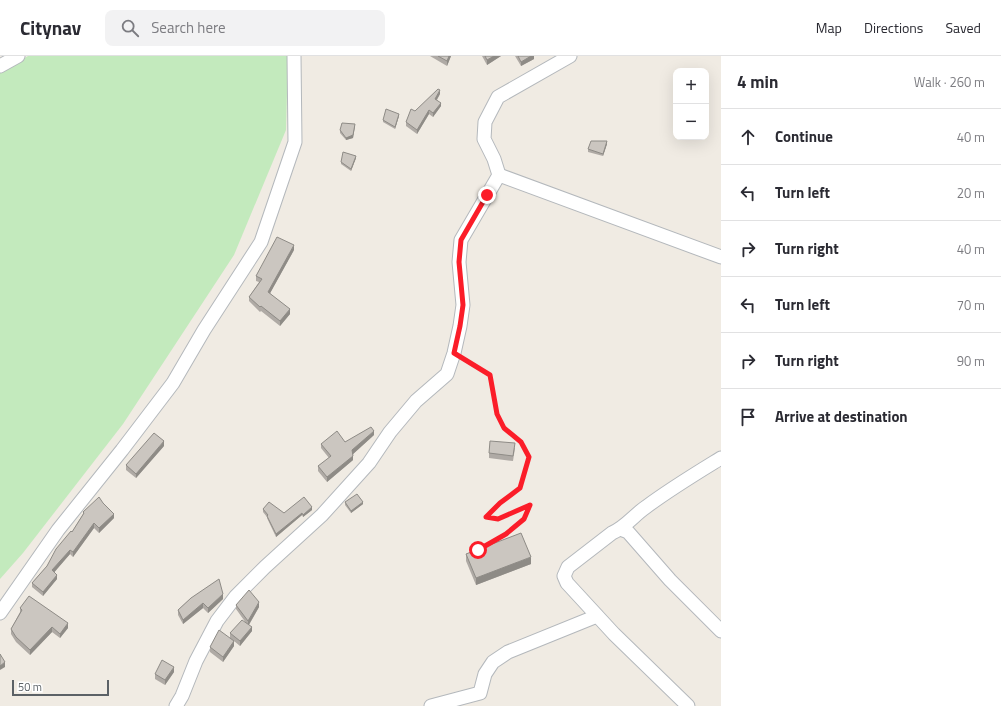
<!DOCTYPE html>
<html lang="en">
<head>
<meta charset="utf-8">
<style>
  :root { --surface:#fff; --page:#f2f2f3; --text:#2b2b33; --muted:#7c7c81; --line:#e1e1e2 }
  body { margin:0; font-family:"Titillium Web",sans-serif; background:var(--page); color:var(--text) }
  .controls { position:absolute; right:12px; top:12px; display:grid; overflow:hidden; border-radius:8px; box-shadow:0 4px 16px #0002 }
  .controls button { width:36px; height:36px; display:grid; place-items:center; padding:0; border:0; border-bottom:1px solid var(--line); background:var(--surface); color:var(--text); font:20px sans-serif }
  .scale { position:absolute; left:12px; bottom:10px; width:97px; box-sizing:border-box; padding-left:4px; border:2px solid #5b6166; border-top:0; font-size:11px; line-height:14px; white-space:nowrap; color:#5b6166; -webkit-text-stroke:3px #fff; paint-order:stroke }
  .stop { position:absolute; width:12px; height:12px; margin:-9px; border:3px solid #fb1d29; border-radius:50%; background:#fff }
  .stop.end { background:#fb1d29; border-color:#fff; box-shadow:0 1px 4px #0008 }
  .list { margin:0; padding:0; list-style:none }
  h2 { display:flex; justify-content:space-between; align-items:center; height:52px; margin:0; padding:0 16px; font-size:17px }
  h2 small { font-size:13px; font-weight:400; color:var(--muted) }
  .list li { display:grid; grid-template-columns:26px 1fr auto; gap:12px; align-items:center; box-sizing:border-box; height:56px; padding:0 16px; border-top:1px solid var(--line) }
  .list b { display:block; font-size:15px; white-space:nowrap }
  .list em { font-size:13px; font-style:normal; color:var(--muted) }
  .icon { flex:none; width:22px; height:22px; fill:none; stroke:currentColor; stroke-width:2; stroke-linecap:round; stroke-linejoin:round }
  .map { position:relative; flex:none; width:721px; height:650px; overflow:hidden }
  header { display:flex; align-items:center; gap:24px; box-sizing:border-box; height:56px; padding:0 20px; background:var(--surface); border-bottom:1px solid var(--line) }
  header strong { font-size:19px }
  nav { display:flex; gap:22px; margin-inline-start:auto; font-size:14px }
  .search { width:280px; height:36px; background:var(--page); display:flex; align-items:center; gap:10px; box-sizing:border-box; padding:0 14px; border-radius:8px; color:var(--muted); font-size:15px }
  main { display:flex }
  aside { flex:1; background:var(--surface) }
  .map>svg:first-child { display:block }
  .green { fill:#c3eabd }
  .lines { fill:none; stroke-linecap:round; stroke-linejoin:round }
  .minor-casing { stroke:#b4b8bc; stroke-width:15 }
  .path { stroke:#98d1a0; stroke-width:2.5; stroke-dasharray:4 2; stroke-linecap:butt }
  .minor { stroke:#fff; stroke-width:13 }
  .wall { fill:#afaaa5 }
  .shaded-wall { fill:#8e8b86 }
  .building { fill:#cbc6c0; stroke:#8e8b86 }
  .route { stroke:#fb1d29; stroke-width:5 }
</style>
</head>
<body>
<header>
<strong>Citynav</strong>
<div class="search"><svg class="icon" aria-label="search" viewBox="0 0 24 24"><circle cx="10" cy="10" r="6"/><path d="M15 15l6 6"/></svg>Search here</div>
<nav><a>Map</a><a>Directions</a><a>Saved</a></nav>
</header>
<main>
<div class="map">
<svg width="721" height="650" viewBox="0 0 721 650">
  <rect width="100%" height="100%" fill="#f0ebe3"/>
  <polygon class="green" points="28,0 288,0 286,74 234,199 123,368 23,497 0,523 0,17"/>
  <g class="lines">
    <defs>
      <g id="minor">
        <polyline points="0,10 18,0"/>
        <polyline points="499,119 721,201"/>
        <polyline points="620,473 628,476 670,524 721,575"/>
        <polyline points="0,557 58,474 122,394 173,327 204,274 261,186 295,86 294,0"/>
        <polyline points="176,650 182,640 196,605 217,565 236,540 265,511 322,459 369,407 390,376 416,345 447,318 454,297 460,270 463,249 459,206 461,184 499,119 494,103 484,83 485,66 498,41 570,0"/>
        <polyline points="431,650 480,637 485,618 493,606 508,596 597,560"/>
        <path d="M 688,650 L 614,578 L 567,527 L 564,520 L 568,511 L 612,477 C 626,471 634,459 646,451 C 670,433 695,418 721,402"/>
      </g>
    </defs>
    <use href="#minor" class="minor-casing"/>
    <polyline class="path" points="464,304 489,319 497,358 504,372 521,386 529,401 520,432 500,447 486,461 498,463 530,449 524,463 506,478 478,494"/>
    <use href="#minor" class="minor"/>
  </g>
  <g class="wall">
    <polygon points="430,0 451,0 447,10"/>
    <polygon points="482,0 501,0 487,9"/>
    <polygon points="515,0 534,0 534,3 521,10"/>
    <polygon points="440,38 437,44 441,50 433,61 429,58 417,78 406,70 406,66 415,55"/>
    <polygon points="399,60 395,73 383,66 383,64"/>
    <polygon points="355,71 353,82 346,84 340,77 340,74"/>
    <polygon points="607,88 603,100 588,96 588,93"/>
    <polygon points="356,102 351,115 341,108 341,106"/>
    <polygon points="294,194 270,237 290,258 280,270 261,255 260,256 249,245 249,241 259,226 256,225 256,220"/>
    <polygon points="374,379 353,398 353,404 327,426 318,415 318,410 329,402 321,392 321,388 345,386"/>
    <polygon points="164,390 136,422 126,414 126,409"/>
    <polygon points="515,392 513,405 489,402 489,397"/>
    <polygon points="345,446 363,448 351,457 345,449"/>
    <polygon points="103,447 114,462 99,477 94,472 73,501 70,498 54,516 57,523 43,540 32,531 32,527 47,510 72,476 83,458 83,456"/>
    <polygon points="263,453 284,457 312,454 303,461 302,459 276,481 267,462 267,461 263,456"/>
    <polygon points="466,498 531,508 476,529 466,505"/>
    <polygon points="191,542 223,543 208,557 203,552 183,568 178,559 178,554"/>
    <polygon points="236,549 259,551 249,569 252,575 240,590 234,585 234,590 223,606 210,596 210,591 230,582 230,577 246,567 236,553"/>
    <polygon points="20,552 68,572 60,582 52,576 30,599 16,586 11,578 11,573 20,556"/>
    <polygon points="174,616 165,629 155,623 155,618"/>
  </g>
  <g class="shaded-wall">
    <polygon points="449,0 451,0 447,10 447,5"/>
    <polygon points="494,0 501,0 487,9 487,4"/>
    <polygon points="531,0 534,0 534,3 521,10 521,6"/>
    <polygon points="440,34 440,38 435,46 435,43"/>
    <polygon points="441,47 441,50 433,61 433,57"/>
    <polygon points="429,54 429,58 417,78 417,74"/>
    <polygon points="399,58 399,60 395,73 395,71"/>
    <polygon points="355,68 353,82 346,84 346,82"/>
    <polygon points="607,85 607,88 603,100 603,98"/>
    <polygon points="356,100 356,102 351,115 351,113"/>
    <polygon points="294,189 294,194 268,241 268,236"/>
    <polygon points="290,253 290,258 280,270 280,265"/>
    <polygon points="374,375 374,379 352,399 352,394"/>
    <polygon points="164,385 164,390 136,422 136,418"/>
    <polygon points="353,400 353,404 327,426 327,421"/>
    <polygon points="363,446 363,448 351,457 351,455"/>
    <polygon points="312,451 312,454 303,461 303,459"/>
    <polygon points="302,457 302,459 276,481 276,478"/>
    <polygon points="114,458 114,462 99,477 99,472"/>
    <polygon points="94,467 94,472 73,501 73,496"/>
    <polygon points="70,494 70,498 52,519 52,514"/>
    <polygon points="531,501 531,508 476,529 476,522"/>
    <polygon points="57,519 57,523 43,540 43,536"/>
    <polygon points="223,538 223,543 208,557 208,552"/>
    <polygon points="259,546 259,551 248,570 248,565"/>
    <polygon points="203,547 203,552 183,568 183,564"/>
    <polygon points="68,567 68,572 60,582 60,578"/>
    <polygon points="52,571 52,576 30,599 30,594"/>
    <polygon points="252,571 252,575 240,590 240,585"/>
    <polygon points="234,585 234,590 223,606 223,601"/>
    <polygon points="5,606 5,611 0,614 0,610"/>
    <polygon points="174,611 174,616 165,629 165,624"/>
  </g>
  <g class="building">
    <polygon points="438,0 449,0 447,5"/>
    <polygon points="485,0 494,0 487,4"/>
    <polygon points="518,0 531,0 521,6"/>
    <polygon points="438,33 440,34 435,43 441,47 433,57 429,54 417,74 406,66 411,53 415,55"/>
    <polygon points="386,53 399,58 395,71 383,64"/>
    <polygon points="342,67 355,68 353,79 346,82 340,74"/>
    <polygon points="591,85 607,85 603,98 588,93"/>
    <polygon points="343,96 356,100 351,113 341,106"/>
    <polygon points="277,181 294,189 268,236 290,253 280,265 261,250 260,251 249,241 262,223 256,220"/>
    <polygon points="371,371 374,375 352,394 353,400 327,421 318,410 331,400 321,388 337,375 345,386"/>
    <polygon points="154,377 164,385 136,418 126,409"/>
    <polygon points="490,385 515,387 513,400 489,397"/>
    <polygon points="357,438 363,446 351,455 345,446"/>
    <polygon points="99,441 103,447 114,458 99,472 94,467 73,496 70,494 52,514 57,519 43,536 32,527 47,510 56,493 71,475 72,476 84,457 83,456"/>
    <polygon points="304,441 312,451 303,459 302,457 276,478 267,460 268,459 263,453 269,446 284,457"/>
    <polygon points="521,477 531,501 476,522 466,498"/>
    <polygon points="219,523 223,538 208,552 203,547 183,564 178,554 191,542"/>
    <polygon points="249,534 259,546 248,565 236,549"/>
    <polygon points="29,540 68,567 60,578 52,571 30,594 16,581 11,573 22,554 20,552"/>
    <polygon points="242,564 252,571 240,585 230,577"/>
    <polygon points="219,574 234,585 223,601 210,591"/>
    <polygon points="0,598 5,606 0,610"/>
    <polygon points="162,604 174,611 165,624 155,618"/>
  </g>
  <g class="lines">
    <polyline class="route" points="478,494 506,478 524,463 530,449 498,463 486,461 500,447 520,432 529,401 521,386 504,372 497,358 490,319 454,297 460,270 463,249 459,206 461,184 487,139"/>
  </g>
</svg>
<div class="controls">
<button>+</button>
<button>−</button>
</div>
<div class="scale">50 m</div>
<div class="stop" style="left:478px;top:494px"></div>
<div class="stop end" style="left:487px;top:139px"></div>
</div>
<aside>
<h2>4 min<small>Walk · 260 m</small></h2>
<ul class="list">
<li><svg class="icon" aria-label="ahead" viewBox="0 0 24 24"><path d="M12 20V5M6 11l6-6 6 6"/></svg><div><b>Continue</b></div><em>40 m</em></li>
<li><svg class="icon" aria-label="left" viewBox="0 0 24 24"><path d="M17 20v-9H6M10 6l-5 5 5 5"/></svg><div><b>Turn left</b></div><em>20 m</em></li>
<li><svg class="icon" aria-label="right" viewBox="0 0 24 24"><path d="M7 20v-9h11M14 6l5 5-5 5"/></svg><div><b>Turn right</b></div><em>40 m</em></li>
<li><svg class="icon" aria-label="left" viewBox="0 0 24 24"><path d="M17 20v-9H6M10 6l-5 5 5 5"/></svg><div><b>Turn left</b></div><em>70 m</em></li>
<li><svg class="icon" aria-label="right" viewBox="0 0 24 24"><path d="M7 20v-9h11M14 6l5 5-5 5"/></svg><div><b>Turn right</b></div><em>90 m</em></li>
<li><svg class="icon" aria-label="arrive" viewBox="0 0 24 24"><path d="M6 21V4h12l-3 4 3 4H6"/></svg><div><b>Arrive at destination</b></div></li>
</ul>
</aside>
</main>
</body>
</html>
